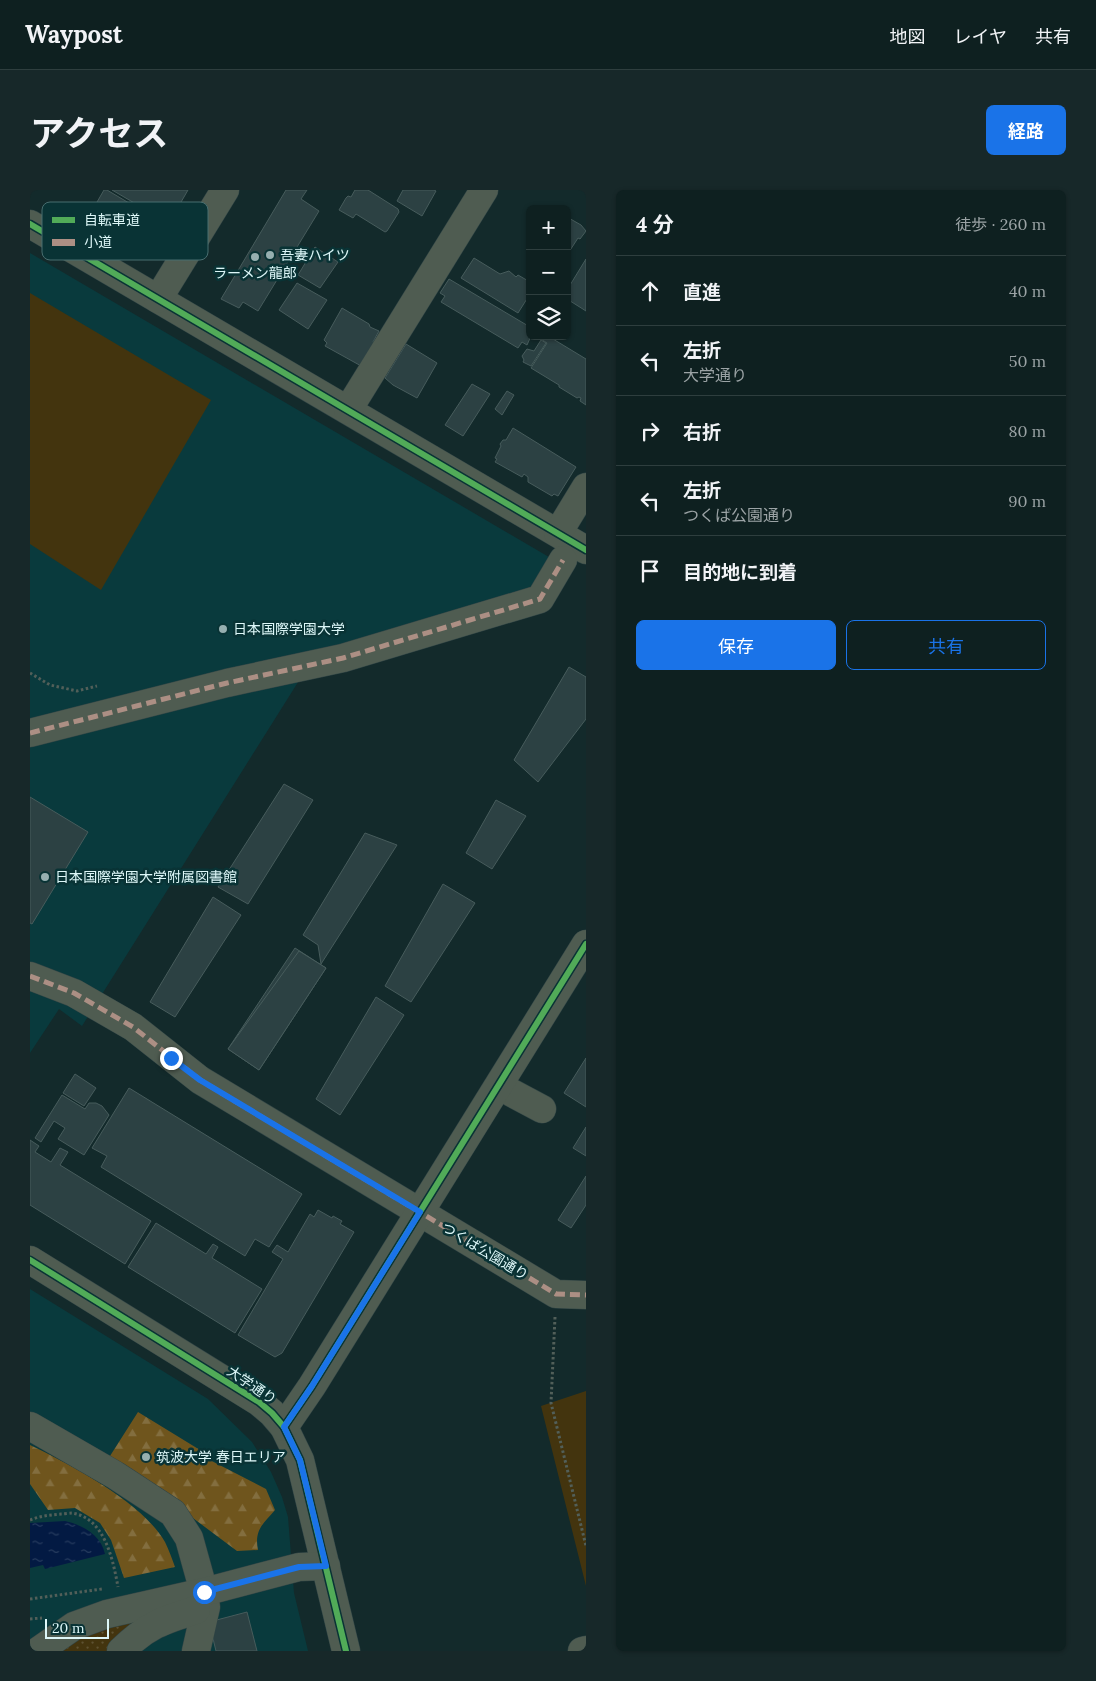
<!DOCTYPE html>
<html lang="ja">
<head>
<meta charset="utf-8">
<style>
  :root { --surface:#0e2020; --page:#172829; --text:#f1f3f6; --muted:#9ba3a5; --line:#2e3e3e; --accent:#1a73e8 }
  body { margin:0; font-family:Lora,"Noto Sans JP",serif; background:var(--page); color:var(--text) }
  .controls { position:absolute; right:15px; top:15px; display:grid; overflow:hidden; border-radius:8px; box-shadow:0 1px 4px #0004 }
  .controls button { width:45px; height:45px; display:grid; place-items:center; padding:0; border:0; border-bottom:1px solid var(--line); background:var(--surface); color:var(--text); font:25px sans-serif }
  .scale { position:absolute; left:15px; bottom:12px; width:64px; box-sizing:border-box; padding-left:5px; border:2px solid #ddf7f8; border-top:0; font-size:14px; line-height:18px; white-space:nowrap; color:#ddf7f8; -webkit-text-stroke:4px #093335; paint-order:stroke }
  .stop { position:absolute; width:15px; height:15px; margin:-11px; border:4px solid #1a73e8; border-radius:50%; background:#fff }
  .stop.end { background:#1a73e8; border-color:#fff; box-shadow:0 1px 5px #0008 }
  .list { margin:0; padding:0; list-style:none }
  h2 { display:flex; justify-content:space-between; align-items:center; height:65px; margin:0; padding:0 20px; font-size:21px }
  h2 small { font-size:16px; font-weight:400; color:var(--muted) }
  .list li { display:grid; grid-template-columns:32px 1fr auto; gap:15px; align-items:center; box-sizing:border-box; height:70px; padding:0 20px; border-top:1px solid var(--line) }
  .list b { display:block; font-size:19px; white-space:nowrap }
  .list p { margin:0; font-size:16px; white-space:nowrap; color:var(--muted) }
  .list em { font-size:16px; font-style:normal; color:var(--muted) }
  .actions { display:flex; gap:10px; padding:15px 20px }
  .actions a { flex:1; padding:11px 0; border:1px solid var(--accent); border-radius:8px; text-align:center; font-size:18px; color:var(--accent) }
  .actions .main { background:var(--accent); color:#fff }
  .icon { flex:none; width:28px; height:28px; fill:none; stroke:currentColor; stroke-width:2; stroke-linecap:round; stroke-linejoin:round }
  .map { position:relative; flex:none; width:556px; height:1461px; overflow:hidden; border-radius:8px }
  header { display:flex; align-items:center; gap:30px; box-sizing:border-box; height:70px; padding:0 25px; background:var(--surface); border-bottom:1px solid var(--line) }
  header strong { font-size:24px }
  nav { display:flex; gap:28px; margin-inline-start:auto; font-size:18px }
  .intro { display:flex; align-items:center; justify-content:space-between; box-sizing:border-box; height:120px; padding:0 30px }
  h1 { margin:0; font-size:35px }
  .button { padding:12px 22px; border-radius:8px; background:var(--accent); color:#fff; font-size:18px; font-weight:700 }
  main { display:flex; gap:30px; padding:0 30px }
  aside { flex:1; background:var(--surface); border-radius:8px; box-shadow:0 1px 4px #0004 }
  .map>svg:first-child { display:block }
  .built { fill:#093a3d }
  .grass { fill:url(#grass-dots) }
  .forest { fill:url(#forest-firs) }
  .park { fill:#43340e }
  .water { fill:url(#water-ripples) }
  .building { fill:#2c4143; stroke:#475c5c }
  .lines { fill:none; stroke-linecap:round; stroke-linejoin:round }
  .minor-casing { stroke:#314546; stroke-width:29 }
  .path { stroke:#525f59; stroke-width:3; stroke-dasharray:2.5 2.5; stroke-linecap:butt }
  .minor { stroke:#4f5c51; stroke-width:28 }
  .quiet { stroke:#ac8f84; stroke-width:5; stroke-dasharray:10 5; stroke-linecap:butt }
  .cycleway-casing { stroke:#093335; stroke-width:9 }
  .cycleway { stroke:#51ab58; stroke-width:6 }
  .route { stroke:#1a73e8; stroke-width:6 }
  .poi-dot { fill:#96afb0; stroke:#093335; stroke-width:2 }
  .labels { text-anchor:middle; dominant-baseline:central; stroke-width:5; stroke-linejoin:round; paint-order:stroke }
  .poi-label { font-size:14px; fill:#ddf7f8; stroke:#093335; text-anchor:start }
  .street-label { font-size:14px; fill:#ddf7f8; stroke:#093335 }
  .key { fill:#093335; stroke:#496e70; stroke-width:1 }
  .key-label { font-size:14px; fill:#ddf7f8 }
</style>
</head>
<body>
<header>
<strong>Waypost</strong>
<nav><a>地図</a><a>レイヤ</a><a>共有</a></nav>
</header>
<div class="intro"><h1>アクセス</h1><a class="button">経路</a></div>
<main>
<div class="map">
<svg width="556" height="1461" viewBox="0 0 556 1461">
  <defs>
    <pattern id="grass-dots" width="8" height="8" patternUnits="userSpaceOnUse" patternTransform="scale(1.25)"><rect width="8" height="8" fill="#43340e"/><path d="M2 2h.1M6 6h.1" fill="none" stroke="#5e5232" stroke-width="1.8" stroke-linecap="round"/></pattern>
    <pattern id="forest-firs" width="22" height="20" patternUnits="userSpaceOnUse" patternTransform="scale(1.25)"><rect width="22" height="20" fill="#6f551d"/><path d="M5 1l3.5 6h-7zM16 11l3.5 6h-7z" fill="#836e3f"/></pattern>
    <pattern id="water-ripples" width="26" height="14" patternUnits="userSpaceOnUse" patternTransform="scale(1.25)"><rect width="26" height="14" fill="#031a43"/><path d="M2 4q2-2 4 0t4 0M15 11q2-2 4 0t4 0" fill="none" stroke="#273c5f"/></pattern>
  </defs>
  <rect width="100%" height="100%" fill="#132a2b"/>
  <g class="built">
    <polygon points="0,63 524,370 499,407 275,481 52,836 29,819 0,863"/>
    <polygon points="0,1099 178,1209 222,1252 241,1282 252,1307 258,1327 264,1403 278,1461 0,1461"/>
  </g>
  <polygon class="grass" points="156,1411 82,1461 21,1461 39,1446"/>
  <g class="forest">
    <path d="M 108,1222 L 170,1260 L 170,1265 L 236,1299 L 245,1320 C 233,1334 224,1340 228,1360 L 207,1361 L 80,1266 Z"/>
    <path d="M 0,1255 C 40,1274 113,1313 135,1352 C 139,1360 142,1369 145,1377 L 94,1388 L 81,1350 L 70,1333 L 45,1318 L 18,1320 L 0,1294 Z"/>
  </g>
  <g class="park">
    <polygon points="0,103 181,210 71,400 0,354"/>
    <polygon points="556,1201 556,1396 511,1216"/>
  </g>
  <path class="water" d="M 35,1331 C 53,1335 71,1345 75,1364 L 15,1379 L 13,1375 L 0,1378 L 0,1333 Z"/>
  <g class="building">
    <polygon points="74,0 77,0 126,29 108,61 56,31"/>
    <polygon points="82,0 158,0 143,26 131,18 125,25"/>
    <polygon points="256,0 277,0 271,9 289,21 228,121 213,112 209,118 191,109"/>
    <polygon points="325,0 338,0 368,19 369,22 357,41 355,42 326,24 323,28 309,20 316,8 318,6 321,7"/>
    <polygon points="373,0 404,0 406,1 392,26 367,11"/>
    <polygon points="537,27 551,35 556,41 550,49 548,48 537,65"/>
    <polygon points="285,57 308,72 290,98 268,85"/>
    <polygon points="444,68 470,84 479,81 486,87 488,85 500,92 500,104 488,123 431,88"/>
    <polygon points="556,69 556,121 537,109 537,100"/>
    <polygon points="419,89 500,137 500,146 501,146 497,155 492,152 488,158 411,112 415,106 410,103"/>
    <polygon points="267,93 297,110 278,139 249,120"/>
    <polygon points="312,118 339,134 340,137 349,141 343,152 346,155 333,177 295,156 297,153 294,150"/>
    <polygon points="512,146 525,146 523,149 556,169 556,215 550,211 551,208 549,207 547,208 529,197 529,195 501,178 517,153 511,149"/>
    <polygon points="511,150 516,153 501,176 493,172 494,170 492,166 497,159 504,161"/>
    <polygon points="376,154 407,173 387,208 363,195 355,188"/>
    <polygon points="442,194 460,204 433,246 415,235"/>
    <polygon points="477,201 484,205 472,225 465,219"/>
    <polygon points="483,238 546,277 528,306 524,304 522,306 498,292 498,287 494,284 492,287 465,272 467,269 465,268 471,256 470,254 473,250 476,250"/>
    <polygon points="539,477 556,487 556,529 508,592 484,570"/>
    <polygon points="254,594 283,610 218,714 188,697"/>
    <polygon points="0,607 58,642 2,734 0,733"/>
    <polygon points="466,610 496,626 462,679 436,663"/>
    <polygon points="335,643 367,655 291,774 288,755 273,745"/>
    <polygon points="413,694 445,713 381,812 355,796"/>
    <polygon points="183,707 211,725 145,827 120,812"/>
    <polygon points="265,758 296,778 229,880 198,859"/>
    <polygon points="269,761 296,778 229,880 198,859"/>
    <polygon points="346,807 374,825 310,925 286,909"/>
    <polygon points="556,868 556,917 534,903"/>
    <polygon points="45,884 66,898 54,916 33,903"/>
    <polygon points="99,898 272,1004 239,1057 225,1049 215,1066 71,977 77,966 62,958"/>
    <polygon points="32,905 55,919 59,913 66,913 72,916 79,925 54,965 28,949 35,938 24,931 11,952 5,948"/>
    <polygon points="556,937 556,966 543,958"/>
    <polygon points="0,950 9,956 5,962 21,972 30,958 38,962 30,975 121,1031 95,1074 0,1015"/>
    <polygon points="556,986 556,1015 541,1038 528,1030"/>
    <polygon points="288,1020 302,1028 303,1026 312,1031 310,1034 324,1042 252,1163 245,1167 208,1145 253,1069 242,1062 247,1055 258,1062 280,1024 284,1027"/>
    <polygon points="126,1033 176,1064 183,1054 188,1057 182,1068 232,1099 205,1143 98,1077"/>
    <polygon points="217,1422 227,1461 186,1461 179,1432"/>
  </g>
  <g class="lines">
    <defs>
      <g id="minor">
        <polyline points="0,34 556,360"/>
        <polyline points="128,109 195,0"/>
        <polyline points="318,220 454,0"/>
        <polyline points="528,343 556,297"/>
        <polyline points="0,543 197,493 313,468 510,409 533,370"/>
        <polyline points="0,786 44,803 103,837 170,890 526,1104 556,1105"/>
        <polyline points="482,903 512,919"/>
        <polyline points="0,1070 229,1212 242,1223 254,1237 270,1270 316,1461"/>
        <polyline points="0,1236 85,1285 143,1323 159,1348 174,1402 176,1417 166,1461"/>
        <polyline points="254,1237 282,1196 556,754"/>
        <polyline points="8,1461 44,1436 77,1424 174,1402 269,1377 296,1376"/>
        <path d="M 91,1461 C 116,1436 133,1430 166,1420"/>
        <polyline points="552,1461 556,1460"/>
      </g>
    </defs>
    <use href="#minor" class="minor-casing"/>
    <g class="path">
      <polyline points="0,483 20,495 47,501 67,496"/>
      <polyline points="525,1127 521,1213 556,1356"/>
      <path d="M 0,1330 C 10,1326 20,1325 31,1324 C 34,1324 39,1323 42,1323 C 75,1328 83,1370 88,1397"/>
      <polyline points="0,1409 72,1399"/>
      <polyline points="0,1429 12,1428"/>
    </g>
    <use href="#minor" class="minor"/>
    <g class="quiet">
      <polyline points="0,543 197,493 313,468 510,409 533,370"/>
      <polyline points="0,786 44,803 103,837 170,890 526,1104 556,1105"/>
    </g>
    <defs>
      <g id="cycleway">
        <polyline points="0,34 556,360"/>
        <polyline points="0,1070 229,1212 242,1223 254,1237 270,1270 316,1461"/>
        <polyline points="254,1237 282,1196 556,754"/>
      </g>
    </defs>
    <use href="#cycleway" class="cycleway-casing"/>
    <use href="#cycleway" class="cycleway"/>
  </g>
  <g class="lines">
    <polyline class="route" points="141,868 170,890 390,1022 282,1196 254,1237 270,1270 296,1376 269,1377 174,1402"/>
  </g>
  <g class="poi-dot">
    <circle cx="240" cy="65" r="5"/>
    <circle cx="225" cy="67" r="5"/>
    <circle cx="193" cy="439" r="5"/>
    <circle cx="15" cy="687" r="5"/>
    <circle cx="116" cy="1267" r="5"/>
  </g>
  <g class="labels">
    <g class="poi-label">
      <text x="250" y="65">吾妻ハイツ</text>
      <text x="225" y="83" text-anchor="middle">ラーメン龍郎</text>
      <text x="203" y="439">日本国際学園大学</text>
      <text x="25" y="687">日本国際学園大学附属図書館</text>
      <text x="126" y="1267">筑波大学 春日エリア</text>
    </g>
    <g class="street-label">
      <text transform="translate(455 1061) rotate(31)">つくば公園通り</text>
      <text transform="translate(222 1195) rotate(34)">大学通り</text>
    </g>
  </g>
  <rect x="12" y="12" width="166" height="58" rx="8" class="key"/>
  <rect x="22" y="27" width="23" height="6" fill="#51ab58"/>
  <rect x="22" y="49" width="23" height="7" fill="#ac8f84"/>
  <g class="key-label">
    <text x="54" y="35">自転車道</text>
    <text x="54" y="57">小道</text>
  </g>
</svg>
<div class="controls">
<button>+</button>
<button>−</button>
<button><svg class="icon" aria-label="layers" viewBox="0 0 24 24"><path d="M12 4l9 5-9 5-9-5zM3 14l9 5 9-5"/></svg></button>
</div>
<div class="scale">20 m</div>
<div class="stop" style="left:174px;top:1402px"></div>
<div class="stop end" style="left:141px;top:868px"></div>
</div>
<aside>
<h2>4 分<small>徒歩 · 260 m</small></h2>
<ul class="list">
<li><svg class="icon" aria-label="ahead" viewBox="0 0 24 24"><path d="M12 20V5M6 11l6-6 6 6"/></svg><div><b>直進</b></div><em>40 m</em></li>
<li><svg class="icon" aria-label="left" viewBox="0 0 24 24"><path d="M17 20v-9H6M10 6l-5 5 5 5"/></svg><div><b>左折</b><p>大学通り</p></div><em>50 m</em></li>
<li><svg class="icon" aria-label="right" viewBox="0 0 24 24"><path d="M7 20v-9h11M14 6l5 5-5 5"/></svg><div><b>右折</b></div><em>80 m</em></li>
<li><svg class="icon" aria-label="left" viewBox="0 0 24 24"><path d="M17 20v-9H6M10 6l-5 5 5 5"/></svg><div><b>左折</b><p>つくば公園通り</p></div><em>90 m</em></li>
<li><svg class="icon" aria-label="arrive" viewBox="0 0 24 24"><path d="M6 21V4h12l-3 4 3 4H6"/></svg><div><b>目的地に到着</b></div></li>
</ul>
<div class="actions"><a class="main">保存</a><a>共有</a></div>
</aside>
</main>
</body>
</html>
